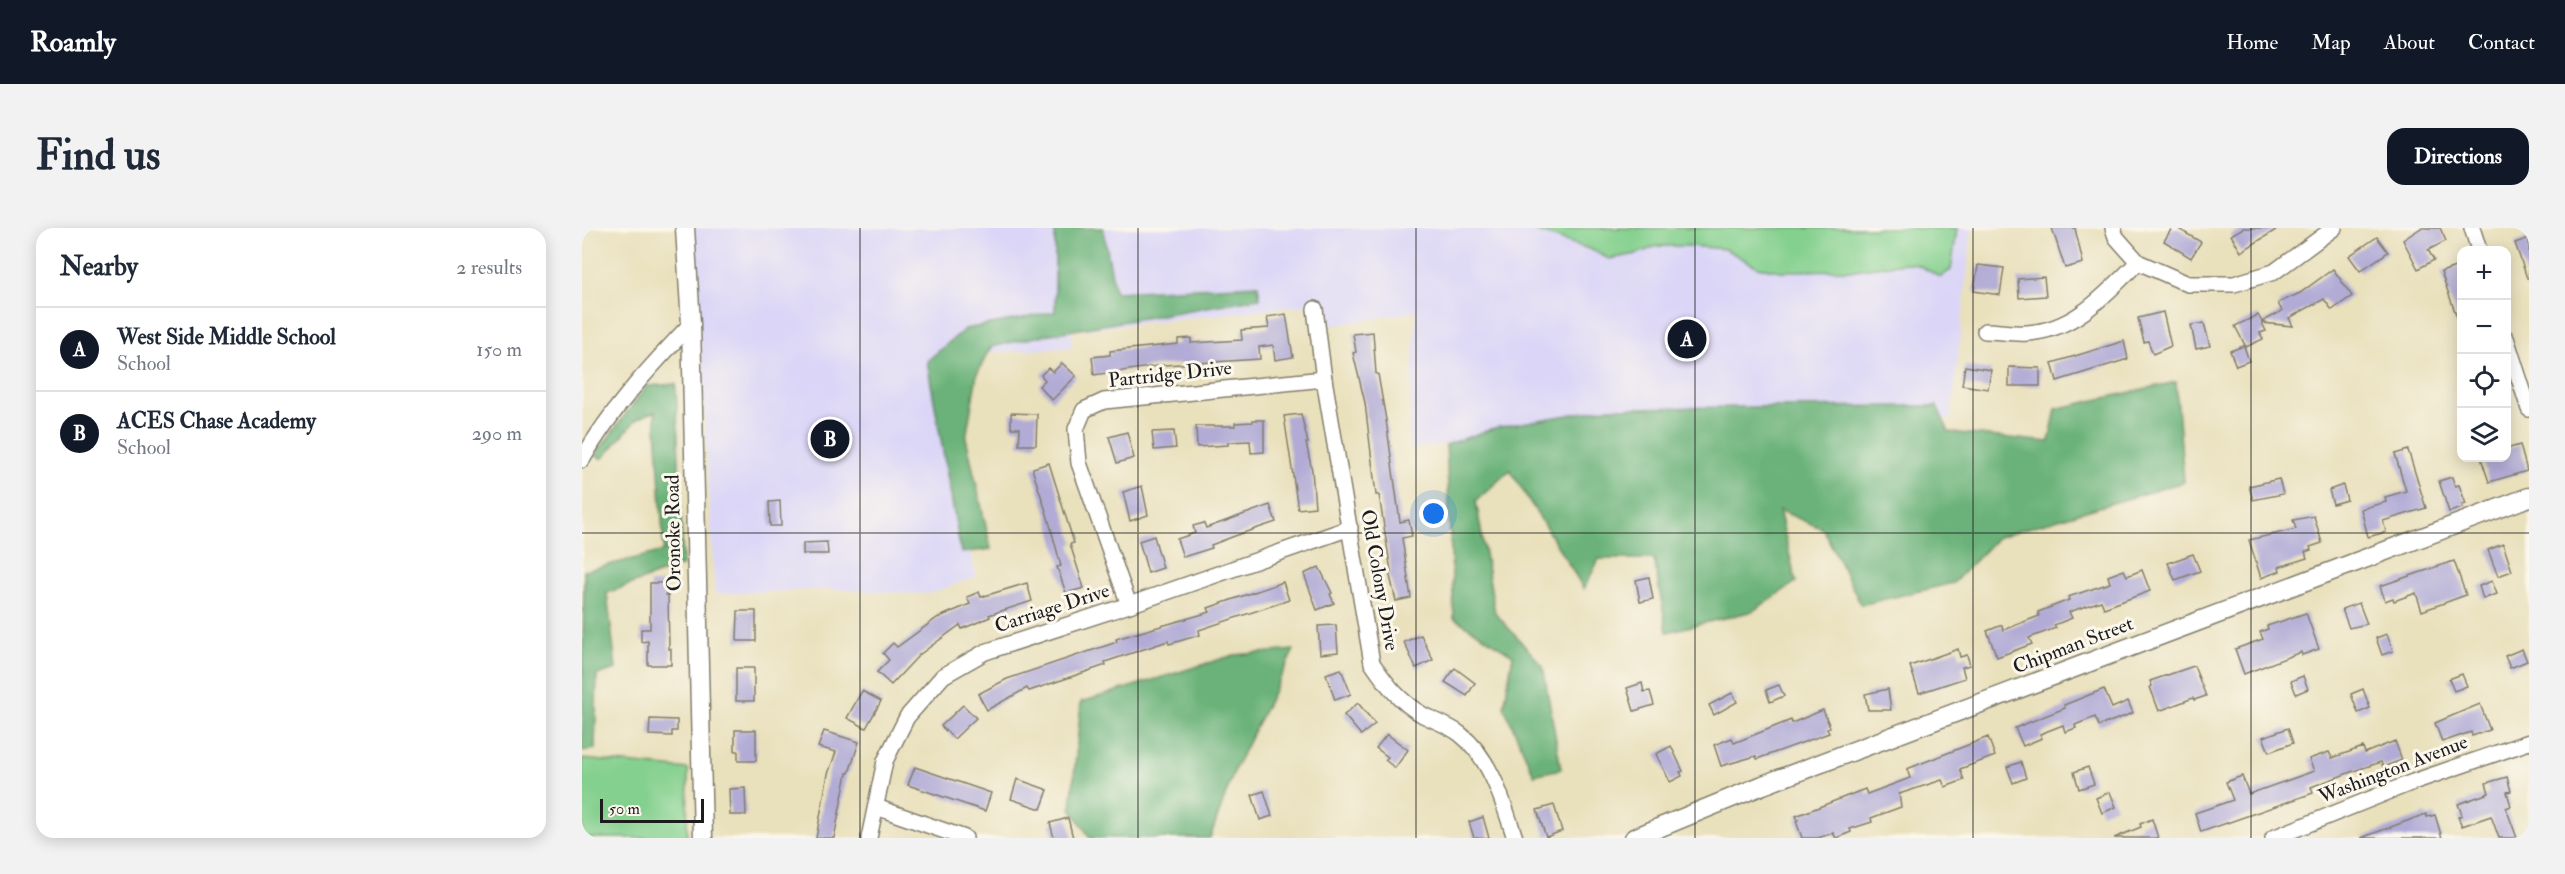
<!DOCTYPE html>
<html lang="en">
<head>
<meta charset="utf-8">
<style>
  :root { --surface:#fff; --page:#f2f2f3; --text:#1f2937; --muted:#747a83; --line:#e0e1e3; --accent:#111827 }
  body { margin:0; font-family:"IM FELL Double Pica",serif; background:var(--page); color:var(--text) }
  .controls { position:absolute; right:18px; top:18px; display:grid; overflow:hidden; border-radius:12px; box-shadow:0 3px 15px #0003 }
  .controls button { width:54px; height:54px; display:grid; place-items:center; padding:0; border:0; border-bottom:2px solid var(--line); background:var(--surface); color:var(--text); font:30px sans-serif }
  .scale { position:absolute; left:18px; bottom:15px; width:104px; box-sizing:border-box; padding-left:6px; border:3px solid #1c1c1c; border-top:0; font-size:16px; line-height:21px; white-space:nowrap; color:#1c1c1c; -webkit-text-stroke:4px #fbf7ec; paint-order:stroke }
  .you { position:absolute; left:852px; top:286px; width:21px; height:21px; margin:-15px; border:4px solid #fff; border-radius:50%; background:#1a73e8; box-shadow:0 0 0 9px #1a73e833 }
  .badge { display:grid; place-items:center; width:39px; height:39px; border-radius:50%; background:var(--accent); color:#fff; font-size:20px; font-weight:700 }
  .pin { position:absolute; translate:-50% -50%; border:3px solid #fff; box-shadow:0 2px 6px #0006 }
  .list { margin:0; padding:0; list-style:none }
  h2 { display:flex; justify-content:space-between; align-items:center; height:78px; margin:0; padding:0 24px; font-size:26px }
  h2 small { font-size:20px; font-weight:400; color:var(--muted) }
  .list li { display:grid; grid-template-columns:39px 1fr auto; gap:18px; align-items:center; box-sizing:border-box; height:84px; padding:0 24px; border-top:2px solid var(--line) }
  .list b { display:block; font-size:22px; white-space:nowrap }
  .list p { margin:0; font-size:20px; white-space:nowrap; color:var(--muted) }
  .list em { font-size:20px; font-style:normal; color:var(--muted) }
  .icon { flex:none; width:33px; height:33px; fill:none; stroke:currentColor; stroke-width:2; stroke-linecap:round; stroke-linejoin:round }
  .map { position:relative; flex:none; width:1947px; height:610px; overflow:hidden; border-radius:18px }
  header { display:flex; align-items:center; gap:36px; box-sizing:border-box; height:84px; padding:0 30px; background:var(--accent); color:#fff }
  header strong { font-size:28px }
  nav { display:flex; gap:33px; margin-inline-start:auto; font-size:21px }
  .intro { display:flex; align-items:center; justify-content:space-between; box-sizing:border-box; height:144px; padding:0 36px }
  h1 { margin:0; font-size:42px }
  .button { padding:15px 27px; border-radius:18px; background:var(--accent); color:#fff; font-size:21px; font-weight:700 }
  main { display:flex; gap:36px; padding:0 36px }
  aside { flex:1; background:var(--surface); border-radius:18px; box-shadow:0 3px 15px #0003 }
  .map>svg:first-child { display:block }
  .built { fill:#dbd6f7 }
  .green { fill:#84d08e; stroke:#507655; stroke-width:1.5 }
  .forest { fill:#6bb279; stroke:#44674a; stroke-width:1.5 }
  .building { fill:#b1abd6 }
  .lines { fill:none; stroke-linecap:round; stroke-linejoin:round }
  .minor-casing { stroke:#827e6c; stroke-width:18 }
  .tertiary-casing { stroke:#827e6c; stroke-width:21 }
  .minor { stroke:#fff; stroke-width:15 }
  .tertiary { stroke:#fff; stroke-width:18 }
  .grid { fill:none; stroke:#1c1c1c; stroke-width:1.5; stroke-opacity:0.55 }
  .labels { text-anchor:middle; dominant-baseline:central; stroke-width:6; stroke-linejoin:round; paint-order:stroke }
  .street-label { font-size:20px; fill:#1c1c1c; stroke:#fbf7ec }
</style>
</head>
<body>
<header>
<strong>Roamly</strong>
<nav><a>Home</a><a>Map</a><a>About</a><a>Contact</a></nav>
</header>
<div class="intro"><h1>Find us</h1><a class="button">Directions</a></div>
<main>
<aside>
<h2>Nearby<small>2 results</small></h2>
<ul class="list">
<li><span class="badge">A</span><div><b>West Side Middle School</b><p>School</p></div><em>150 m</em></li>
<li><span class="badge">B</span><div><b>ACES Chase Academy</b><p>School</p></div><em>290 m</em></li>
</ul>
</aside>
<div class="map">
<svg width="1947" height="610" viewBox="0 0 1947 610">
  <rect width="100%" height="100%" fill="#fbf7ec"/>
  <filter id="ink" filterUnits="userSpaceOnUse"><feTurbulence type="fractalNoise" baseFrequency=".0167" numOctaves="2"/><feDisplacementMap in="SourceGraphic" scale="12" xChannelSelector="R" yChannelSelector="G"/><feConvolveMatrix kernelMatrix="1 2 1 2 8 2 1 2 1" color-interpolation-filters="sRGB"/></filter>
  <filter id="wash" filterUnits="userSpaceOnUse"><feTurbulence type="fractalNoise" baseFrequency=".008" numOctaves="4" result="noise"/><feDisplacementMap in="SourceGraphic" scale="24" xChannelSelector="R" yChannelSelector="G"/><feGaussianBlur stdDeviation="1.35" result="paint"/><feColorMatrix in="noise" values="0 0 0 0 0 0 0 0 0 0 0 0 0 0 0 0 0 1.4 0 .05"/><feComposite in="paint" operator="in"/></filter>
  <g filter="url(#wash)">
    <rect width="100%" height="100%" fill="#e9e0bc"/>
    <polygon class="built" points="111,0 1390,0 1369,191 1137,199 994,200 826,221 834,83 748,98 744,78 712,78 490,103 490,119 378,127 365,165 384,309 394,349 346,366 246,361 133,366"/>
    <g class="green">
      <polygon points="945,0 1375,0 1369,42 1358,49 1336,37 1323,35 1272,42 1199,43 1176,39 1143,21 1109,18 1075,18 1055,26 1027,31 1010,22"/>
      <polygon points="0,531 106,541 105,610 0,610"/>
    </g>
    <g class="forest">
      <polygon points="473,0 521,0 533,64 676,57 678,70 463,107 409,119 395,146 384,210 409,321 379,325 345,133 383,101 473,84"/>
      <polygon points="1594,154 1602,254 1416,309 1371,355 1279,377 1241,301 1197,282 1214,354 1171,383 1085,404 1072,331 1017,331 1002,361 928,242 894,273 913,385 961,438 979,541 952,547 922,479 931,427 872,390 864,217 912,200 1025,180 1355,178 1367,204 1467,214 1474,181"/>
      <polygon points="94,156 101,337 25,365 34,441 15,447 13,521 0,523 2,343 82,323 73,183 55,191 20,231 13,227 65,158"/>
      <polygon points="712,422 653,541 628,610 508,610 489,580 499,474 652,427"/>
    </g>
    <g id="blocks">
      <g class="building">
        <polygon points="1470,0 1493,0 1501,35 1483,40"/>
        <polygon points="1590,0 1595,0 1619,14 1609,30 1582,13"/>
        <polygon points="1661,0 1697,0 1659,24 1649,7"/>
        <polygon points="1839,0 1858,0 1864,13 1846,22 1852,32 1836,41 1821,12"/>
        <polygon points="1795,9 1806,24 1778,43 1767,28"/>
        <polygon points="1947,10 1947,50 1945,50 1933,15"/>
        <polygon points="1396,37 1422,40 1418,67 1392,63"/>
        <polygon points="1876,38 1880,47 1878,98 1859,44"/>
        <polygon points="1751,41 1770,68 1750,82 1742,71 1707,90 1711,98 1680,95 1684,103 1678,105 1681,111 1664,119 1653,98 1676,87 1680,94 1700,83 1696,75 1718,65"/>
        <polygon points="1462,49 1464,68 1437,70 1436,51"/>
        <polygon points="1581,84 1589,118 1571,126 1566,113 1562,114 1556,90"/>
        <polygon points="704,86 711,129 693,132 691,117 677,119 678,131 582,137 512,147 510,129 528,127 528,123 596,116 596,111 609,110 609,115 660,112 659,102 687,100 685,89"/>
        <polygon points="1622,95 1628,118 1614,121 1609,97"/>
        <polygon points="791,104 794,146 796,146 804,192 818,294 827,292 830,308 820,310 829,370 814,373 807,344 809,343 797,267 794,267 783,175 771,125 774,124 771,106"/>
        <polygon points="1542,113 1546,131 1475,153 1470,135"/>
        <polygon points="1662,118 1667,133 1654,138 1648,123"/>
        <polygon points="480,135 494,148 470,172 457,158 463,152 459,147 466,140 471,144"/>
        <polygon points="1383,138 1409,142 1406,161 1380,157"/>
        <polygon points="1427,139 1458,140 1458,158 1427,158"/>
        <polygon points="429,185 455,186 454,217 437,217 438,200 429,200"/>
        <polygon points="719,186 726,215 724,215 730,242 733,279 716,281 702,188"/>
        <polygon points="671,192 682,192 682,224 669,225 668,213 646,214 646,217 615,219 614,198 653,198 653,195 671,194"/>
        <polygon points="592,203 594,220 572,222 570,204"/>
        <polygon points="545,204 552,230 535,235 527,209"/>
        <polygon points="1938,217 1945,243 1907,254 1899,230 1924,230 1924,221"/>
        <polygon points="1826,222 1844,280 1801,293 1804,304 1786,309 1779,281 1804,274 1803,269 1824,263 1813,226"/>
        <polygon points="467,235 492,315 488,316 502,360 484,365 475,339 479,338 465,286 451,244 451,240"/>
        <polygon points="1870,249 1873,258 1877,257 1884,276 1880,277 1881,280 1867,284 1857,253"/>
        <polygon points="1697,251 1701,266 1671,272 1667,258"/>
        <polygon points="1761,257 1765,272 1751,276 1747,262"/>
        <polygon points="560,258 566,287 548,293 541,264"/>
        <polygon points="198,273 199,298 188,298 187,274"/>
        <polygon points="688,277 694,294 658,306 629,317 630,320 601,329 595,311 613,305 611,298 622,295 624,300"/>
        <polygon points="1732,288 1740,315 1728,319 1729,322 1723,324 1725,330 1697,339 1698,343 1679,350 1667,312 1714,301 1711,292"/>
        <polygon points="572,308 581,340 566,345 557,313"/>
        <polygon points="245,314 246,326 221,326 221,315"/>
        <polygon points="1921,316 1930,343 1916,348 1906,322"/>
        <polygon points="1611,326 1618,343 1593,352 1586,335"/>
        <polygon points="1872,333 1884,367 1840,383 1834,365 1812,373 1811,370 1803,373 1798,358"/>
        <polygon points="737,339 750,365 748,366 752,375 735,382 722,346"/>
        <polygon points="1542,342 1545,348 1560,342 1568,363 1522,380 1519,373 1487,384 1490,390 1472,397 1474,400 1447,410 1450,416 1415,429 1405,403 1420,397 1421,402 1457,388 1456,384 1487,372 1486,369 1528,355 1526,348"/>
        <polygon points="1067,349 1071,371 1058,374 1054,352"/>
        <polygon points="1910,353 1915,366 1901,371 1897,358"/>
        <polygon points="701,354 707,372 617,402 618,407 587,416 586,413 523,434 524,437 447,463 445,460 405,482 396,466 425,451 535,414 534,411 628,384 626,380"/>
        <polygon points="68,355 84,355 84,367 86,367 87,421 89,421 89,437 66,437 66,413 59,414 59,401 68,401"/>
        <polygon points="445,355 450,373 407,387 408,389 380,401 378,397 337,427 309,457 295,444 307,432 301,425 311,415 315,419 355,390 388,376 385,369 397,364 399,369"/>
        <polygon points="1777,375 1785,396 1767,400 1760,381"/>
        <polygon points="156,383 174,383 174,413 155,413"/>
        <polygon points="1724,385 1737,421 1720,427 1719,424 1662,446 1653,421 1681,411 1678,404 1686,401 1685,398"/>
        <polygon points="754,397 756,424 738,426 736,398"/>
        <polygon points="1805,406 1811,423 1800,427 1794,410"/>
        <polygon points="839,407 851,432 834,440 822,414"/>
        <polygon points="1376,421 1378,429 1385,427 1388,437 1380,439 1383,450 1337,465 1328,438"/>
        <polygon points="1940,421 1945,433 1928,440 1923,428"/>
        <polygon points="1612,438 1624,468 1612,472 1611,470 1577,483 1568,459 1570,458 1568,453"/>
        <rect x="154" y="440" width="18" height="33"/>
        <polygon points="873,440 893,455 885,468 863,454"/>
        <polygon points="759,441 769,466 753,472 744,446"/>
        <polygon points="1880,446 1885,458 1872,463 1867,451"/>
        <polygon points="1721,448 1726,461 1714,466 1709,453"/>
        <polygon points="1060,455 1062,464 1068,463 1072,477 1052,483 1045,460"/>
        <polygon points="1197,457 1202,468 1188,474 1184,462"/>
        <polygon points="1306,461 1309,482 1286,482 1283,466"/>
        <polygon points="1522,461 1530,480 1546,473 1551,485 1517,498 1513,489 1493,497 1494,500 1483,504 1481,497 1458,506 1460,510 1441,518 1433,500 1483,480 1482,477"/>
        <polygon points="1781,461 1788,480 1776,485 1769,466"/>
        <polygon points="280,463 299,473 284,500 265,490"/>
        <polygon points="1150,465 1155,474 1132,487 1127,477"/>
        <polygon points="776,475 793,496 779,507 762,487"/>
        <polygon points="1898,476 1908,502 1890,508 1889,504 1860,514 1853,495"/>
        <polygon points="381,477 394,490 372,511 359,498"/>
        <polygon points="1241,482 1248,499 1245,501 1247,505 1175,531 1174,528 1139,538 1132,517 1150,510 1152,515 1209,492 1210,495"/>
        <polygon points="68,491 95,492 95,503 90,503 90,508 67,507"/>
        <polygon points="1706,500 1711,515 1687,524 1681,509"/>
        <polygon points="153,502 174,502 174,533 156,533 156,523 153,523"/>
        <polygon points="242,503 277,514 267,545 265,545 252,610 234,610 246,546 254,524 236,519"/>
        <polygon points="805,506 826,522 813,540 803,532 806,529 794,520"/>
        <polygon points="1406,509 1413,528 1378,541 1382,552 1363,559 1360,552 1317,566 1319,579 1289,590 1290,594 1268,601 1269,604 1254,610 1251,605 1236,610 1220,610 1214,593 1216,592 1214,588 1283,561 1285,566 1328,550 1325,541"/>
        <polygon points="1813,513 1820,532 1801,539 1799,534 1769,544 1729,559 1731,565 1619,604 1613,585 1651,572 1644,554 1660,548 1667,566 1732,543 1727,531 1747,524 1750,530 1781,519 1783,525"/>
        <polygon points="1089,518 1101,543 1098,544 1100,548 1088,554 1074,526"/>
        <polygon points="1439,534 1444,550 1431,555 1425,539"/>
        <polygon points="333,539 409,565 403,583 326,557"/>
        <polygon points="1506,539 1512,556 1497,561 1492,544"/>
        <polygon points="1925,549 1929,563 1925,564 1929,578 1924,580 1935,610 1917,610 1909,588 1880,598 1876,589 1880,587 1876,576 1907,565 1904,555"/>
        <polygon points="435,551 466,562 459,581 429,571"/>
        <polygon points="163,560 164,587 148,587 147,561"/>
        <polygon points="682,563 690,588 678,592 670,567"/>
        <polygon points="1528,564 1534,579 1520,585 1514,570"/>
        <polygon points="972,577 980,603 964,609 955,582"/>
        <polygon points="1844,586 1845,589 1853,587 1860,610 1779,610"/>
        <polygon points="901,589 907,610 892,610 887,594"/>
        <polygon points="486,590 491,610 472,610 468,595"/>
        <polygon points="1570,591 1576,610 1532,610 1559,599 1558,596"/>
      </g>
    </g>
  </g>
  <g filter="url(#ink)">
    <use href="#blocks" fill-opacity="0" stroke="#827e6c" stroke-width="1.5"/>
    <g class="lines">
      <defs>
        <g id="minor">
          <polyline points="1531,0 1534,9 1556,34 1606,56 1652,56 1692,44 1752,0"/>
          <polyline points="1890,0 1897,22"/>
          <path d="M 733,81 L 742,151 L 790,435 C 805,457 818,474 841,487 C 853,493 868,498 878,506 C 909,530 921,574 933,610"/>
          <path d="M 1403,103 C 1417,103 1431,106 1445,105 C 1492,103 1525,65 1556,34"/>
          <polyline points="1924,110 1947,181"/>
          <path d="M 0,232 C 29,181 68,139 109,96"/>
          <polyline points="547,377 497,235 494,201 502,182 522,173 742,151"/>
          <polyline points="294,579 383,610"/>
          <polyline points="287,610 303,533 325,489 361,448 403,424 547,377 768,300"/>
          <polyline points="1691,610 1831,554 1947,514"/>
        </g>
        <g id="tertiary">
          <polyline points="103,0 109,96 121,610"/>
          <polyline points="1052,610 1181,557 1947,269"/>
        </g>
      </defs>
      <use href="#minor" class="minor-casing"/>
      <use href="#tertiary" class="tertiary-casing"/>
      <use href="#minor" class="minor"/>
      <use href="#tertiary" class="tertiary"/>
    </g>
  </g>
  <path class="grid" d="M 278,0 L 278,610M 556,0 L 556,610M 834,0 L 834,610M 1113,0 L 1113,610M 1391,0 L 1391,610M 1669,0 L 1669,610M 0,305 L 1947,305"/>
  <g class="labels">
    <g class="street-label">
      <text transform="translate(588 146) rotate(-6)">Partridge Drive</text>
      <text transform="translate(91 305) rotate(-91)">Oronoke Road</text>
      <text transform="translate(798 352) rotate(80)">Old Colony Drive</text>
      <text transform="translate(470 380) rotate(-18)">Carriage Drive</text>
      <text transform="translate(1491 417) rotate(-21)">Chipman Street</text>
      <text transform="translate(1811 541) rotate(-21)">Washington Avenue</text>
    </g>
  </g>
</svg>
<div class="controls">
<button>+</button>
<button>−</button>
<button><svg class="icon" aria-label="locate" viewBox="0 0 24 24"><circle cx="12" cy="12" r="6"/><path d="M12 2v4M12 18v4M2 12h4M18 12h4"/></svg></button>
<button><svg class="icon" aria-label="layers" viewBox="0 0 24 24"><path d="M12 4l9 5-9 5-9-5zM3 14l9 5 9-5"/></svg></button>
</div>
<div class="scale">50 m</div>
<div class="you"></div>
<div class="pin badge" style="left:1105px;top:111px">A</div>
<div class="pin badge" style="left:248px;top:211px">B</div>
</div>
</main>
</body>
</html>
